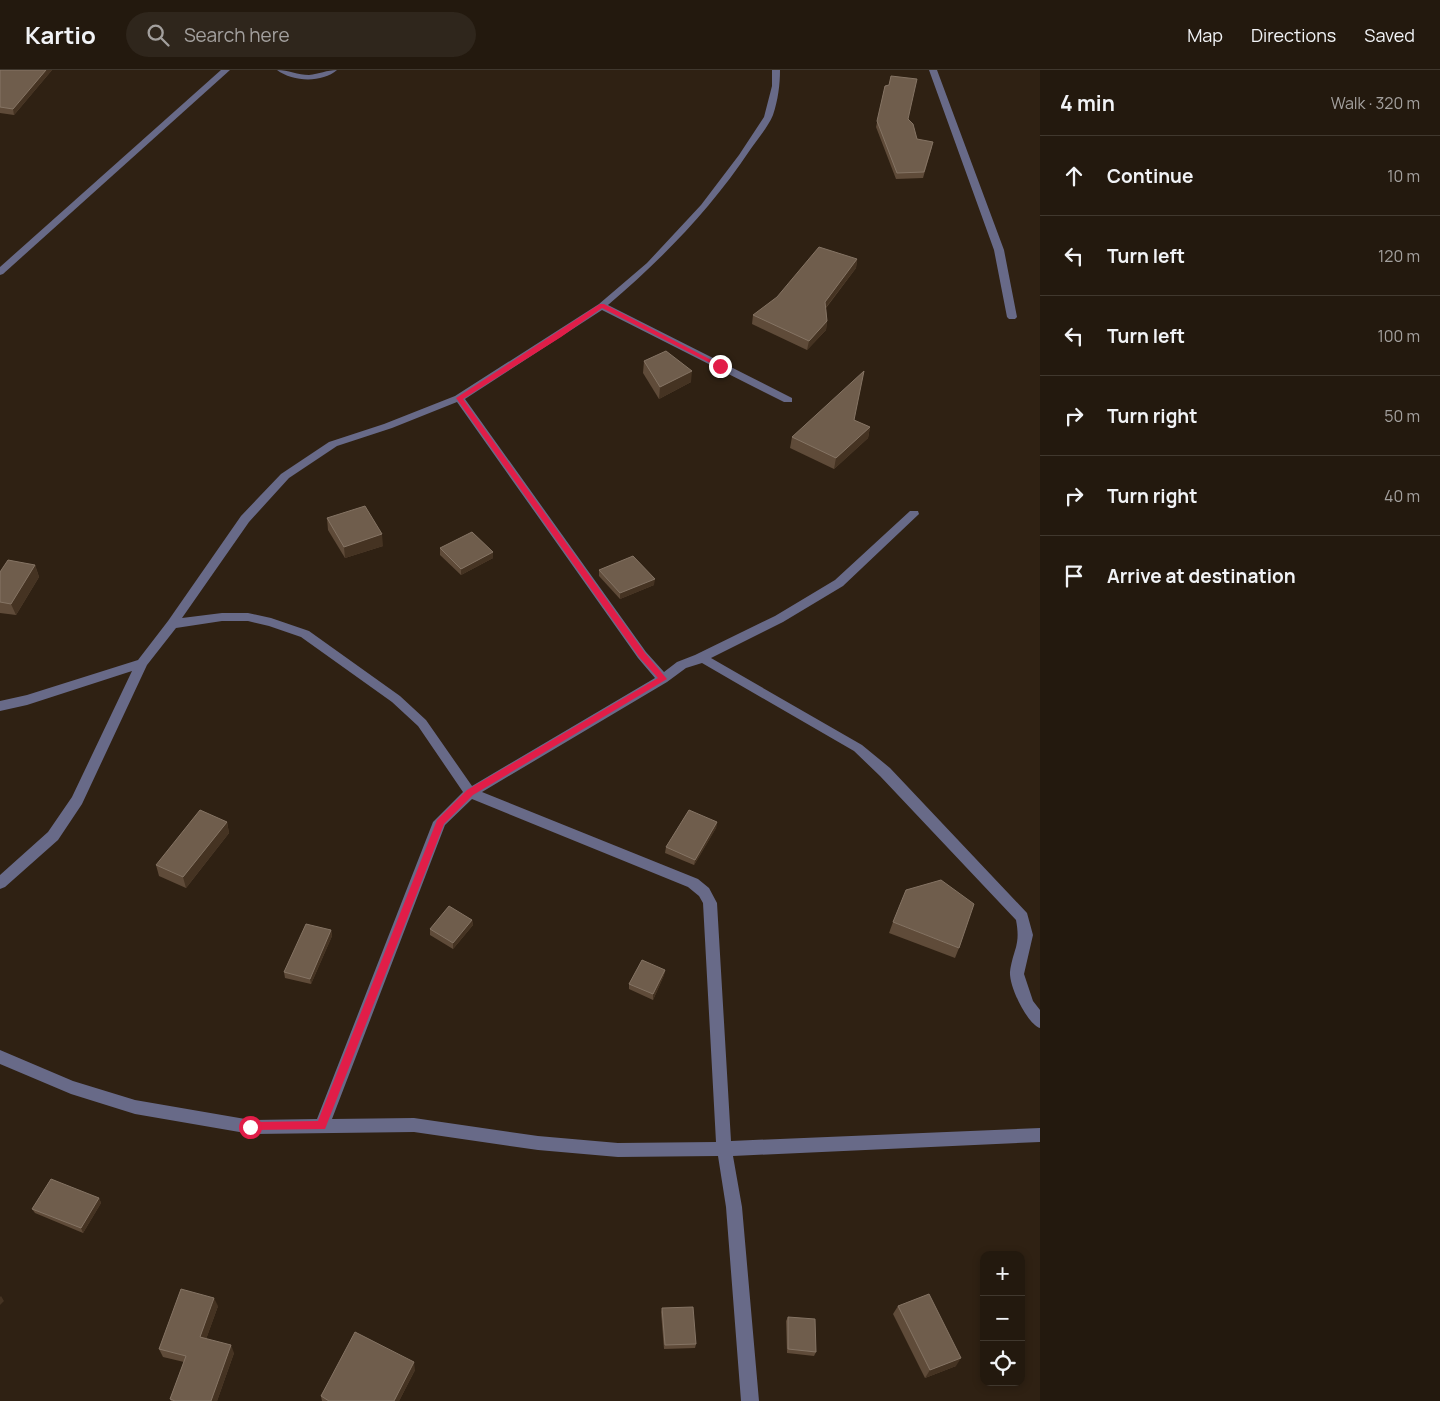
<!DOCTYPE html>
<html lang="en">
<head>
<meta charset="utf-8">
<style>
  :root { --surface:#23190e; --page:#2f261c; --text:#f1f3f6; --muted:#a3a09e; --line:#40382e }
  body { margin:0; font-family:Manrope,sans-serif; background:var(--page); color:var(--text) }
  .controls { position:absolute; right:15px; bottom:15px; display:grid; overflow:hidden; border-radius:10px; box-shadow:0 2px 8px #0003 }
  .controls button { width:45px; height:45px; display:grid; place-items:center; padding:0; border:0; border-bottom:1px solid var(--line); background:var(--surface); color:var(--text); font:25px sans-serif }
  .stop { position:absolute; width:15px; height:15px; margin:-11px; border:4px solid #e11d48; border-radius:50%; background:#fff }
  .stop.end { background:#e11d48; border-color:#fff; box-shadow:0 1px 5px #0008 }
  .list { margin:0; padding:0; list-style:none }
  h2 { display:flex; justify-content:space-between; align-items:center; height:65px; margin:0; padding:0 20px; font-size:21px }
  h2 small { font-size:16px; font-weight:400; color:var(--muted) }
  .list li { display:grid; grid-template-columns:32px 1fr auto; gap:15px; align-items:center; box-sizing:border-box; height:80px; padding:0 20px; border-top:1px solid var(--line) }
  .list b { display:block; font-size:19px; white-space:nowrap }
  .list em { font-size:16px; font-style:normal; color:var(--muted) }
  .icon { flex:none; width:28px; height:28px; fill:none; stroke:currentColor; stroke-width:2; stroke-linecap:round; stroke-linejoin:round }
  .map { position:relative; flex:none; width:1040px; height:1331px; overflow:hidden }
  header { display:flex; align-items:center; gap:30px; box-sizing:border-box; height:70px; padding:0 25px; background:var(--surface); border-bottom:1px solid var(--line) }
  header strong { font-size:24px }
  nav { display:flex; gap:28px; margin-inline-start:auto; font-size:18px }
  .search { width:350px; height:45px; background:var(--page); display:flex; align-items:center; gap:12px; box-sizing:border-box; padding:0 18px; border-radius:28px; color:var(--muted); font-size:19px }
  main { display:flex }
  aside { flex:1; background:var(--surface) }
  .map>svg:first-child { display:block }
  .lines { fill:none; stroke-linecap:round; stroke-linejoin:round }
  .minor { fill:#686a88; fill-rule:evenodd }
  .wall { fill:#5f4b39 }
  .shaded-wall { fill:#453322 }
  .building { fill:#6f5d4c; stroke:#857464 }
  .route { fill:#e11d48 }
</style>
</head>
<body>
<header>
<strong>Kartio</strong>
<div class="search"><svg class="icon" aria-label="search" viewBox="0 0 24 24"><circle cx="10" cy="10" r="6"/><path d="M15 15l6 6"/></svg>Search here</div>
<nav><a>Map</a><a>Directions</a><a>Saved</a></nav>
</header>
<main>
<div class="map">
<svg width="1040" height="1331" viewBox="0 0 1040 1331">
  <rect width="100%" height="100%" fill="#2f2113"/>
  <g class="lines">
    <g class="minor">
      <polygon points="221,0 230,0 3,204 0,205 0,197"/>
      <path d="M 277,0 C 288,0 298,5 309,5 C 319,4 327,0 337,0 C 322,13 293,12 277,0 Z"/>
      <path d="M 772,0 L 780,0 C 780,15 778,30 773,45 C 768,57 757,70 750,80 C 710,140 662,189 608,235 L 792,328 L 792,332 L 784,332 L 602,240 L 465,329 L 646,582 L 664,602 L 677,592 L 695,585 L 775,546 L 835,510 L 910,441 L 918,441 L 919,444 L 843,516 L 783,552 L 711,588 L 862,675 L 890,698 L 1027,843 L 1033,865 L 1024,904 L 1033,931 L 1040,940 L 1040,958 C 1027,954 1009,916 1010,902 C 1013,879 1021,876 1016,850 L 880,706 L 854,681 L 702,593 L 686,598 L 667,612 L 482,722 L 698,809 L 709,818 L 717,833 L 731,1071 L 1040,1058 L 1040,1072 L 733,1086 L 742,1137 L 759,1331 L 741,1331 L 726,1137 L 718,1086 L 618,1087 L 538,1080 L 414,1062 L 251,1064 L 135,1044 L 71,1024 L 0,994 L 0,980 L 73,1011 L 135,1030 L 251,1050 L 317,1049 L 433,752 L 463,722 L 418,656 L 392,632 L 301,567 L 269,556 L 248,551 L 222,551 L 176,558 L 147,595 L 82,734 L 58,770 L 5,817 L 0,819 L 0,805 L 48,762 L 72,727 L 132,601 L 27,635 L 0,641 L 0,631 L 27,625 L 138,590 L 168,551 L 241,446 L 281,404 L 329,372 L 384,354 L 455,326 L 599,234 L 647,193 L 701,135 L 739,85 L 764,47 L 772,16 ZM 457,332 L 638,588 L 655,608 L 472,716 L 426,650 L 400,626 L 309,561 L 271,548 L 248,543 L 222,543 L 182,548 L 249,452 L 289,408 L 337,376 L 392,358 ZM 472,729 L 688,817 L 699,826 L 703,833 L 716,1072 L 618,1073 L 538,1066 L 414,1048 L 332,1049 L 445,755 Z"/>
      <polygon points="929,0 937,0 1004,180 1017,247 1015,249 1009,249 1007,247 994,180"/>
    </g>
  </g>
  <g class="wall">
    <polygon points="0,0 52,0 14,45 0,43"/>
    <polygon points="885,16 908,49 917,69 932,77 923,108 896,109 876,57"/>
    <polygon points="857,189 856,198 826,238 827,251 826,260 807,280 752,254 753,245"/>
    <polygon points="644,291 691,312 659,329 643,303"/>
    <polygon points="854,350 870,357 868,368 834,399 790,378 792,367"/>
    <polygon points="327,448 383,476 345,488 328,460"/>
    <polygon points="440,478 493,482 493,488 461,505 440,485"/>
    <polygon points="35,495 39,507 16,545 0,543 0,502"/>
    <polygon points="599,500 654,515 620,529 599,506"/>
    <polygon points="227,752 229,763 186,818 159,806 156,795"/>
    <polygon points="717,752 716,758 694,795 665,783 666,777"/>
    <polygon points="472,850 473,855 453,879 430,865 430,859"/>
    <polygon points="893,852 959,878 955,888 889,863"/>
    <polygon points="331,860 332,866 311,914 285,908 284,902"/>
    <polygon points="665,900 664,905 653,930 629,919 629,914"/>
    <polygon points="99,1128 101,1133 83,1163 35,1143 32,1139"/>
    <polygon points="218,1236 206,1269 234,1283 217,1331 171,1331 170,1329 184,1292 163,1287 159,1279"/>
    <polygon points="898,1236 956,1296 925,1308 893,1244"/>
    <polygon points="662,1238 696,1274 695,1278 664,1279 661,1242"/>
    <polygon points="788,1247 816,1282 814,1286 787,1283 786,1251"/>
    <polygon points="415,1300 399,1331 322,1331 321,1326"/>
  </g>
  <g class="shaded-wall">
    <polygon points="46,0 52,0 14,45 13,39"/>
    <polygon points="857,189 856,198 823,241 825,232"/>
    <polygon points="827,251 826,260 807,280 809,271"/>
    <polygon points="692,301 691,312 659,329 660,317"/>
    <polygon points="870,357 868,368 834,399 836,388"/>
    <polygon points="382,464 383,476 345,488 344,477"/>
    <polygon points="493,482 493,488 461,505 461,499"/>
    <polygon points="35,495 39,507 16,545 11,534"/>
    <polygon points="655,509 654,515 620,529 620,523"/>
    <polygon points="227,752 229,763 186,818 183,807"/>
    <polygon points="717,752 716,758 694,795 695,790"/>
    <polygon points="472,850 473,855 453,879 453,873"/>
    <polygon points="331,860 332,866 311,914 310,909"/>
    <polygon points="665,900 664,905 653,930 653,924"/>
    <polygon points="99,1128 101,1133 83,1163 81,1158"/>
    <polygon points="1,1226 4,1231 0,1235 0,1227"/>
    <polygon points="214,1228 218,1236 204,1275 200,1267"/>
    <polygon points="231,1275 234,1283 217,1331 211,1331"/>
    <polygon points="961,1288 956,1296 925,1308 930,1300"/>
    <polygon points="414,1292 415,1300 399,1331 394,1331"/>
  </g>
  <g class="building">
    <polygon points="0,0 46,0 13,39 0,37"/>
    <polygon points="891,6 917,9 908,49 913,54 917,69 933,72 924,102 897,103 877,51 885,16 889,15"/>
    <polygon points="819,177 857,189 825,232 827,251 809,271 753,245 777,227"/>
    <polygon points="666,281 692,301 660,317 644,291"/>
    <polygon points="864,301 854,350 870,357 836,388 792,367"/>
    <polygon points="365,436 382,464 344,477 327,448"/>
    <polygon points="472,462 493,482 461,499 440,478"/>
    <polygon points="633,486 655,509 620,523 599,500"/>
    <polygon points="8,490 35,495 11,534 0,532 0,502"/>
    <polygon points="200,740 227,752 183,807 156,795"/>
    <polygon points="689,740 717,752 695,790 666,777"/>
    <polygon points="941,810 974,834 959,878 893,852 906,820"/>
    <polygon points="449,836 472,850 453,873 430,859"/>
    <polygon points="306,854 331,860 310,909 284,902"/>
    <polygon points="642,890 665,900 653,924 629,914"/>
    <polygon points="51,1109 99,1128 81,1158 32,1139"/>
    <polygon points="181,1219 214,1228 200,1267 231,1275 211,1331 175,1331 170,1329 186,1286 159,1279"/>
    <polygon points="929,1224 961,1288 930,1300 898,1236"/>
    <polygon points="693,1237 696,1274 665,1275 662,1238"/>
    <polygon points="788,1247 815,1249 816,1282 788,1279"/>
    <polygon points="355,1262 414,1292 394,1331 329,1331 321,1326"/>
  </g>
  <polygon class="route" points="600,234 604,234 723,296 718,297 602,238 561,267 463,329 645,583 667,609 473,725 444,754 325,1059 247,1060 246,1057 250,1052 318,1051 437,750 467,720 658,608 639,587 456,328"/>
</svg>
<div class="controls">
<button>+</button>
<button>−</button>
<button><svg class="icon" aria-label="locate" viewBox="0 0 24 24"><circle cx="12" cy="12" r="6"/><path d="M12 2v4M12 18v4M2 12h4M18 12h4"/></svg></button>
</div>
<div class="stop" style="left:250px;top:1057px"></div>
<div class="stop end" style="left:720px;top:296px"></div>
</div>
<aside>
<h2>4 min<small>Walk · 320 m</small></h2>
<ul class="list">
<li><svg class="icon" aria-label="ahead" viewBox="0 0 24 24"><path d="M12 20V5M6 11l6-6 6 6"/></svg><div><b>Continue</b></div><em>10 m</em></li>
<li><svg class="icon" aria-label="left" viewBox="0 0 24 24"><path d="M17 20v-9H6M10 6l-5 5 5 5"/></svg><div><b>Turn left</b></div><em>120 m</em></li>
<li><svg class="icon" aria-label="left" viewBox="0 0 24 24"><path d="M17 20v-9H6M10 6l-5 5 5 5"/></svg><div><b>Turn left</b></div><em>100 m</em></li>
<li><svg class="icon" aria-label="right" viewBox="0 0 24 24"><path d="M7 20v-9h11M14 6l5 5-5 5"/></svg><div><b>Turn right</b></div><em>50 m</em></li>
<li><svg class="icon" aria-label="right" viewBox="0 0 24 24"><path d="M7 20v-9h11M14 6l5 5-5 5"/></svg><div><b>Turn right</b></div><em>40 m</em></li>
<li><svg class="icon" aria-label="arrive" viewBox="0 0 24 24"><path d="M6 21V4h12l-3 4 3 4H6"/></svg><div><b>Arrive at destination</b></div></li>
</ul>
</aside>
</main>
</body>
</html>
